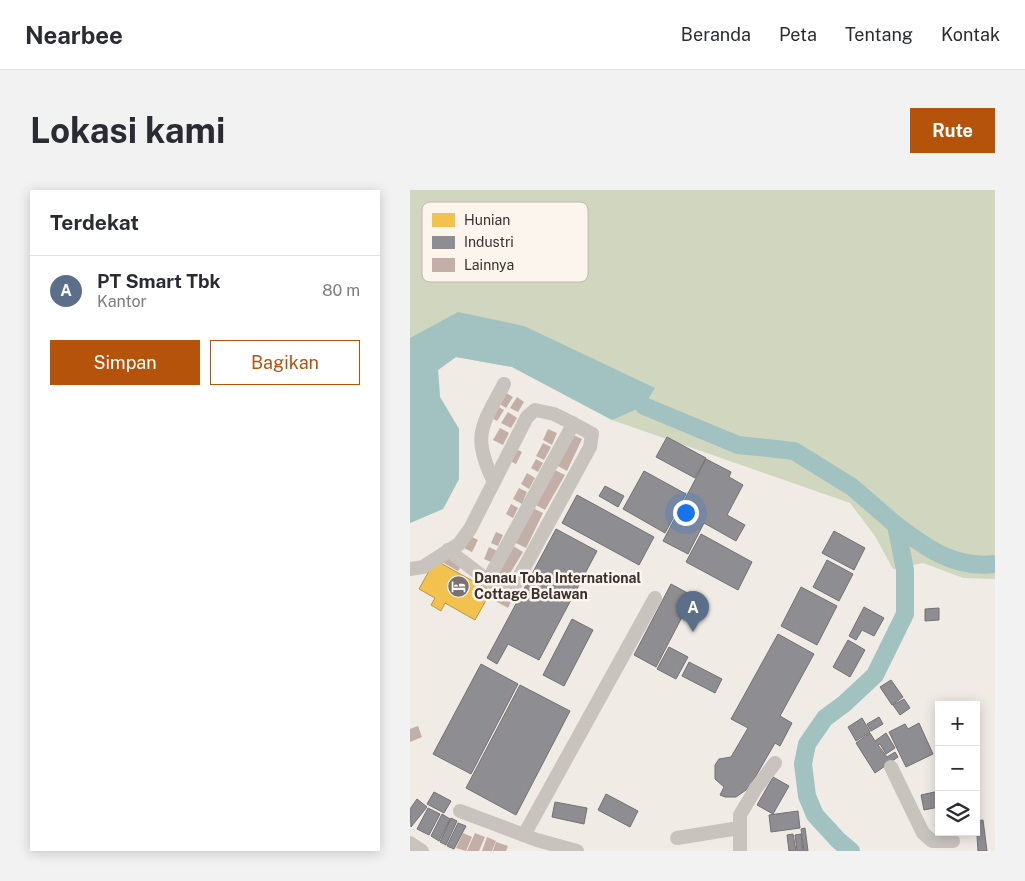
<!DOCTYPE html>
<html lang="id">
<head>
<meta charset="utf-8">
<style>
  :root { --surface:#fff; --page:#f2f2f3; --text:#2b2b33; --muted:#7c7c81; --line:#e1e1e2; --accent:#b45309 }
  body { margin:0; font-family:"Public Sans",sans-serif; background:var(--page); color:var(--text) }
  .controls { position:absolute; right:15px; bottom:15px; display:grid; overflow:hidden; border-radius:0px; box-shadow:0 2px 12px #0003 }
  .controls button { width:45px; height:45px; display:grid; place-items:center; padding:0; border:0; border-bottom:1px solid var(--line); background:var(--surface); color:var(--text); font:25px sans-serif }
  .you { position:absolute; left:275px; top:322px; width:18px; height:18px; margin:-12px; border:4px solid #fff; border-radius:50%; background:#1a73e8; box-shadow:0 0 0 8px #1a73e833 }
  .badge { display:grid; place-items:center; width:32px; height:32px; border-radius:50%; background:var(--accent); color:#fff; font-size:16px; font-weight:700 }
  .pin { position:absolute; translate:-50% -41px; filter:drop-shadow(0 1px 2px #0008) }
  .pin::after { content:''; position:absolute; top:26px; width:18px; height:15px; background:inherit; clip-path:polygon(0 0,100% 0,50% 100%) }
  .list { margin:0; padding:0; list-style:none }
  h2 { display:flex; justify-content:space-between; align-items:center; height:65px; margin:0; padding:0 20px; font-size:21px }
  h2 small { font-size:16px; font-weight:400; color:var(--muted) }
  .list li { display:grid; grid-template-columns:32px 1fr auto; gap:15px; align-items:center; box-sizing:border-box; height:70px; padding:0 20px; border-top:1px solid var(--line) }
  .list b { display:block; font-size:19px; white-space:nowrap }
  .list p { margin:0; font-size:16px; white-space:nowrap; color:var(--muted) }
  .list em { font-size:16px; font-style:normal; color:var(--muted) }
  .actions { display:flex; gap:10px; padding:15px 20px }
  .actions a { flex:1; padding:11px 0; border:1px solid var(--accent); border-radius:0px; text-align:center; font-size:18px; color:var(--accent) }
  .actions .main { background:var(--accent); color:#fff }
  .icon { flex:none; width:28px; height:28px; fill:none; stroke:currentColor; stroke-width:2; stroke-linecap:round; stroke-linejoin:round }
  .map { position:relative; flex:none; width:585px; height:661px; overflow:hidden; border-radius:0px }
  header { display:flex; align-items:center; gap:30px; box-sizing:border-box; height:70px; padding:0 25px; background:var(--surface); border-bottom:1px solid var(--line) }
  header strong { font-size:24px }
  nav { display:flex; gap:28px; margin-inline-start:auto; font-size:18px }
  .intro { display:flex; align-items:center; justify-content:space-between; box-sizing:border-box; height:120px; padding:0 30px }
  h1 { margin:0; font-size:35px }
  .button { padding:12px 22px; border-radius:0px; background:var(--accent); color:#fff; font-size:18px; font-weight:700 }
  main { display:flex; gap:30px; padding:0 30px }
  aside { flex:1; background:var(--surface); border-radius:0px; box-shadow:0 2px 12px #0003 }
  .map>svg:first-child { display:block }
  .green { fill:#d1d6bf }
  .water { fill:#a1c2c1 }
  .homes { fill:#f2c14e; stroke:#bb9644 }
  .industry { fill:#8d8d92; stroke:#747173 }
  .lines { fill:none; stroke-linecap:round; stroke-linejoin:round }
  .river { stroke:#a1c2c1; stroke-width:18 }
  .building { fill:#c3afa7 }
  .minor { stroke:#c9c3be; stroke-width:14 }
  .labels { text-anchor:middle; dominant-baseline:central; stroke-width:5; stroke-linejoin:round; paint-order:stroke }
  .poi-label { font-size:14px; font-weight:bold; fill:#3b302b; stroke:#fbf5ee; text-anchor:start }
  .key { fill:#fbf5ee; stroke:#c1bab4; stroke-width:1 }
  .key-label { font-size:14px; fill:#3b302b }
</style>
</head>
<body>
<header>
<strong>Nearbee</strong>
<nav><a>Beranda</a><a>Peta</a><a>Tentang</a><a>Kontak</a></nav>
</header>
<div class="intro"><h1>Lokasi kami</h1><a class="button">Rute</a></div>
<main>
<aside>
<h2>Terdekat<small></small></h2>
<ul class="list">
<li><span class="badge" style="background:#5c6f8a">A</span><div><b>PT Smart Tbk</b><p>Kantor</p></div><em>80 m</em></li>
</ul>
<div class="actions"><a class="main">Simpan</a><a>Bagikan</a></div>
</aside>
<div class="map">
<svg width="585" height="661" viewBox="0 0 585 661">
  <rect width="100%" height="100%" fill="#f0ebe5"/>
  <polygon class="green" points="0,0 585,0 585,389 553,388 513,373 483,379 465,346 440,313 202,230 102,177 46,167 28,180 30,207 49,239 49,289 33,319 0,333"/>
  <polygon class="water" points="48,122 114,136 245,198 234,216 202,230 102,177 46,167 28,180 30,207 49,239 49,289 33,319 0,333 0,148"/>
  <polygon class="homes" points="25,370 81,401 65,430 35,413 31,421 21,415 25,408 9,399"/>
  <g class="industry">
    <polygon points="257,247 296,268 285,288 246,267"/>
    <polygon points="296,269 321,282 319,287 333,295 317,325 335,335 326,351 294,333 278,364 253,351"/>
    <polygon points="234,281 276,304 255,343 213,319"/>
    <polygon points="195,296 214,306 208,317 189,306"/>
    <polygon points="167,305 244,347 229,375 152,333"/>
    <polygon points="146,339 187,361 129,470 98,454 87,474 77,468"/>
    <polygon points="424,341 455,358 444,380 412,363"/>
    <polygon points="291,344 342,372 328,400 276,372"/>
    <polygon points="417,370 443,384 429,411 403,397"/>
    <polygon points="261,394 283,406 246,477 224,465"/>
    <polygon points="391,397 427,416 407,455 371,436"/>
    <polygon points="454,417 474,428 464,446 452,440 446,450 439,446"/>
    <polygon points="529,418 529,430 515,431 515,419"/>
    <polygon points="162,429 183,440 154,496 133,485"/>
    <polygon points="368,444 404,464 370,526 382,533 370,556 365,553 339,598 326,607 315,607 310,605 314,597 305,589 305,575 309,569 321,567 338,538 321,529"/>
    <polygon points="438,450 455,460 440,487 423,477"/>
    <polygon points="259,457 278,467 266,489 247,479"/>
    <polygon points="279,472 312,489 305,503 272,486"/>
    <polygon points="71,474 108,494 61,584 23,564"/>
    <polygon points="481,490 493,507 482,515 470,497"/>
    <polygon points="110,495 160,521 106,625 56,598"/>
    <polygon points="494,509 500,518 490,525 483,515"/>
    <polygon points="469,527 473,534 461,541 457,534"/>
    <polygon points="452,528 460,542 446,551 438,537"/>
    <polygon points="509,533 523,564 496,577 479,542 495,534 498,539"/>
    <polygon points="460,543 465,551 476,543 485,558 476,564 470,554 468,555 477,567 485,562 488,567 465,583 446,553"/>
    <polygon points="363,587 379,596 363,624 347,615"/>
    <polygon points="529,601 529,617 514,620 511,605"/>
    <polygon points="24,602 41,611 34,623 17,614"/>
    <polygon points="196,604 228,621 220,637 188,620"/>
    <polygon points="7,609 17,617 1,637 0,619"/>
    <polygon points="145,612 177,618 174,634 142,627"/>
    <polygon points="18,618 30,624 19,645 7,639"/>
    <polygon points="388,621 390,638 361,642 359,625"/>
    <polygon points="32,624 40,629 29,651 21,646"/>
    <polygon points="41,628 47,631 36,655 30,652"/>
    <polygon points="573,630 577,661 568,661 566,631"/>
    <polygon points="48,633 56,636 44,659 37,656"/>
    <polygon points="395,638 398,661 394,661 391,639"/>
    <polygon points="383,644 386,661 379,661 377,645"/>
    <polygon points="391,644 393,661 387,661 385,645"/>
  </g>
  <g class="lines">
    <g class="river">
      <polyline points="234,216 328,255 384,261 442,297 486,335 495,380 495,424 465,485 434,514 415,528 397,554 393,574 397,606 405,625 428,650 441,661"/>
      <path d="M 486,335 C 516,358 545,379 585,374"/>
    </g>
  </g>
  <g class="building">
    <polygon points="95,202 103,207 96,218 88,213"/>
    <polygon points="107,207 114,212 108,222 100,218"/>
    <polygon points="87,216 94,220 87,231 80,227"/>
    <polygon points="98,222 107,228 101,238 91,233"/>
    <polygon points="90,238 99,243 93,255 83,250"/>
    <polygon points="138,239 147,243 142,255 133,250"/>
    <polygon points="161,244 172,249 157,281 146,275"/>
    <polygon points="133,253 141,257 134,270 126,266"/>
    <polygon points="104,258 112,262 106,274 98,270"/>
    <polygon points="126,269 133,273 128,282 121,278"/>
    <polygon points="143,279 155,285 135,320 124,314"/>
    <polygon points="117,283 125,288 119,299 111,294"/>
    <polygon points="109,298 117,302 112,314 103,309"/>
    <polygon points="101,314 108,318 103,328 96,324"/>
    <polygon points="121,317 133,323 116,358 104,352"/>
    <polygon points="86,342 93,345 88,356 81,353"/>
    <polygon points="58,345 68,350 62,362 52,357"/>
    <polygon points="103,356 113,362 93,395 83,389"/>
    <polygon points="79,357 87,361 81,372 74,369"/>
    <polygon points="34,364 52,375 48,381 30,371"/>
    <polygon points="83,399 102,409 98,418 78,407"/>
    <polygon points="8,536 12,547 0,552 0,539"/>
    <polygon points="53,643 62,647 56,661 46,658"/>
    <polygon points="65,643 75,647 69,661 57,661"/>
    <polygon points="77,647 86,651 82,661 72,661"/>
    <polygon points="86,652 98,656 96,661 83,661"/>
  </g>
  <g class="lines">
    <g class="minor">
      <path d="M 84,292 C 61,245 72,236 94,194"/>
      <polyline points="38,360 89,399 98,402 102,400 180,257 182,244 162,233"/>
      <polyline points="0,379 13,377 49,354 60,339 117,227 125,220 144,224 162,233 160,240 78,390"/>
      <polyline points="481,577 513,643 522,651 543,651"/>
      <polyline points="50,621 127,650 167,661"/>
      <polyline points="114,645 245,408"/>
      <polyline points="267,648 329,638"/>
      <polyline points="0,653 12,661"/>
      <polyline points="330,661 330,625 346,598 365,573"/>
    </g>
  </g>
  <defs>
    <symbol id="hotel-disc" viewBox="-11 -11 22 22"><circle r="9.5" fill="#7a716c" stroke="#fbf5ee"/><path d="M-6-4.5h1.5V1H6V5H4.5V3h-9V5H-6ZM-4 0a1.8 1.8 0 1 1 3.6 0ZM.5 0V-2.5h3Q6-2.5 6 0Z" fill="#fff"/></symbol>
  </defs>
  <g fill-rule="evenodd">
    <use href="#hotel-disc" x="36" y="384" width="25" height="25"/>
  </g>
  <g class="labels">
    <g class="poi-label">
      <text x="64" y="388">Danau Toba International<tspan x="64" dy="16">Cottage Belawan</tspan></text>
    </g>
  </g>
  <rect x="12" y="12" width="166" height="80" rx="8" class="key"/>
  <rect x="22" y="23" width="23" height="14" fill="#f2c14e"/>
  <rect x="22" y="46" width="23" height="13" fill="#8d8d92"/>
  <rect x="22" y="68" width="23" height="14" fill="#c3afa7"/>
  <g class="key-label">
    <text x="54" y="35">Hunian</text>
    <text x="54" y="57">Industri</text>
    <text x="54" y="80">Lainnya</text>
  </g>
</svg>
<div class="controls">
<button>+</button>
<button>−</button>
<button><svg class="icon" aria-label="layers" viewBox="0 0 24 24"><path d="M12 4l9 5-9 5-9-5zM3 14l9 5 9-5"/></svg></button>
</div>
<div class="you"></div>
<div class="pin badge" style="left:283px;top:442px;background:#5c6f8a">A</div>
</div>
</main>
</body>
</html>
